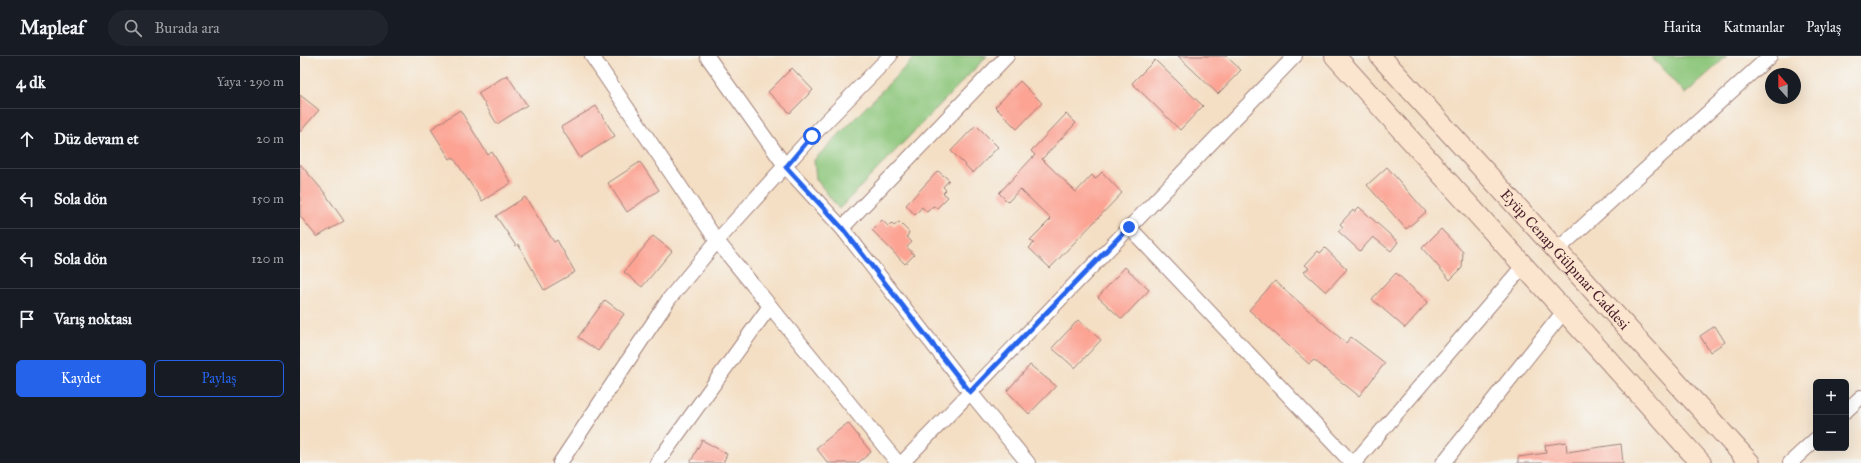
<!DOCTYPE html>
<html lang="tr">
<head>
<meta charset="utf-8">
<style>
  :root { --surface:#171b24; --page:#20242c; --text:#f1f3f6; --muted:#9ea1a6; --line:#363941; --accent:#2563eb }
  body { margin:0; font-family:"IM FELL Great Primer",serif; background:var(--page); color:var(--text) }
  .controls { position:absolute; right:12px; bottom:12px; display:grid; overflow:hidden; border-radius:6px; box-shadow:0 4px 16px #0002 }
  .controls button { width:36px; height:36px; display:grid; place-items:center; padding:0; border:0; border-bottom:1px solid var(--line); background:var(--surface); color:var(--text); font:20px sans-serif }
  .compass { position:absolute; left:1465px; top:12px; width:36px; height:36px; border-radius:50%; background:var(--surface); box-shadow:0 4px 16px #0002; rotate:339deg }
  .stop { position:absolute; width:12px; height:12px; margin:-9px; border:3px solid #2563eb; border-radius:50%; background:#fff }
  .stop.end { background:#2563eb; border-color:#fff; box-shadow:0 1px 4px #0008 }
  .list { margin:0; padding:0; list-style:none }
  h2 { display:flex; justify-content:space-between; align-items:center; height:52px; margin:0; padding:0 16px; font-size:17px }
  h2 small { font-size:13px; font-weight:400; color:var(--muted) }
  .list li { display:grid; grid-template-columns:26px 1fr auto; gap:12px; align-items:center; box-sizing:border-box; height:60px; padding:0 16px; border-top:1px solid var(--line) }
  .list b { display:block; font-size:15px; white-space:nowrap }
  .list em { font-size:13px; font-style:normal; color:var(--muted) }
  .actions { display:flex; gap:8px; padding:12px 16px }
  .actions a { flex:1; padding:9px 0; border:1px solid var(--accent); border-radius:6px; text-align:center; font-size:14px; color:var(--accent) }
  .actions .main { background:var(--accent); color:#fff }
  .icon { flex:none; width:22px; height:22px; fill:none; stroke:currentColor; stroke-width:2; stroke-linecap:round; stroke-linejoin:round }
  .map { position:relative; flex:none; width:1561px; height:407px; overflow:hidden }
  header { display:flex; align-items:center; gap:24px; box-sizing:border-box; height:56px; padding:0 20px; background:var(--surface); border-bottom:1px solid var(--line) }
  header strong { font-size:19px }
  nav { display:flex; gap:22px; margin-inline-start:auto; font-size:14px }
  .search { width:280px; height:36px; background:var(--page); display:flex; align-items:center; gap:10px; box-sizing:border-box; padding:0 14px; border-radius:22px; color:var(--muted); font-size:15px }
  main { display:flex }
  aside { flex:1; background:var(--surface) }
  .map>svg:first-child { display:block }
  .green { fill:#8cc67a; stroke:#6b7252 }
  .building { fill:#fca393 }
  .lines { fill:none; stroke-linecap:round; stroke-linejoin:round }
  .street-casing { stroke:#9f7f78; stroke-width:16 }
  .secondary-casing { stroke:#9f7f78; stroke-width:22 }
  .street { stroke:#fff; stroke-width:14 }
  .secondary { stroke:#fce5cf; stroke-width:20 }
  .route { stroke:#2563eb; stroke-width:5 }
  .labels { text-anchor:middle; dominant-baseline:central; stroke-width:4; stroke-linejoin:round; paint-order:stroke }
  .street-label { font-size:15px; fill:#4a1f2b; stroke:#f6f6f2 }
</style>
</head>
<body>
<header>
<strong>Mapleaf</strong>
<div class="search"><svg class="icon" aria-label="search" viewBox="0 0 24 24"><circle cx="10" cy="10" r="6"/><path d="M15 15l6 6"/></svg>Burada ara</div>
<nav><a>Harita</a><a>Katmanlar</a><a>Paylaş</a></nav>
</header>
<main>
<aside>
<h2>4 dk<small>Yaya · 290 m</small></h2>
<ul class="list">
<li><svg class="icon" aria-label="ahead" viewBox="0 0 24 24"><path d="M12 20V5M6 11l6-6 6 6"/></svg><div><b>Düz devam et</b></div><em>20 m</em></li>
<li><svg class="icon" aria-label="left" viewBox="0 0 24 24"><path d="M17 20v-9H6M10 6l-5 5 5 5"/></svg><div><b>Sola dön</b></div><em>150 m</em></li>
<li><svg class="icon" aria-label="left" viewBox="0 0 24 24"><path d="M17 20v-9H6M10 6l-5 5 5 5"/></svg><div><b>Sola dön</b></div><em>120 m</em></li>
<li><svg class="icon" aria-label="arrive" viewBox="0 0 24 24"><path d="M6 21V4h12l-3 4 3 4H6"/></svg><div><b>Varış noktası</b></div></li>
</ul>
<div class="actions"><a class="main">Kaydet</a><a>Paylaş</a></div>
</aside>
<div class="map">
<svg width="1561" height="407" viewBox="0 0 1561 407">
  <rect width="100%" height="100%" fill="#f6f6f2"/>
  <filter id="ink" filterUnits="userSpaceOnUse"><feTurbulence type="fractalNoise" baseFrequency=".025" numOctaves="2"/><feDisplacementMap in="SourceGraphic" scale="8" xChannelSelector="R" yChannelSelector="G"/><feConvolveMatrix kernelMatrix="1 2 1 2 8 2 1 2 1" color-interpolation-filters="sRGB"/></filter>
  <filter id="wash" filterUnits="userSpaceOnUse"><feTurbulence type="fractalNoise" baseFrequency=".012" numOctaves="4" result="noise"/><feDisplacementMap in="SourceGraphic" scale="16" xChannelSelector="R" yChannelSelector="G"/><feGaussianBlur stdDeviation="0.9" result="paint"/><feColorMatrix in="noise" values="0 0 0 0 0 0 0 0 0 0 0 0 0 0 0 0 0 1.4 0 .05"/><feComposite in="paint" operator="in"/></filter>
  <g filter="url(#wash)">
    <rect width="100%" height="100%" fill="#f4dfc4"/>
    <g class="green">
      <polygon points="616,0 687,0 539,153 516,123 514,104"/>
      <polygon points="1351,0 1427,0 1385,38"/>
    </g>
    <g id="blocks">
      <g class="building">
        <polygon points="878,0 926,0 941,14 918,38"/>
        <polygon points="855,4 903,50 880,74 832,27"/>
        <polygon points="492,12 513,34 490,57 468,36"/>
        <polygon points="207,19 227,49 197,68 178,37"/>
        <polygon points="720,25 742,47 717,73 695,51"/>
        <polygon points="0,39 19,54 0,76"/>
        <polygon points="296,50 315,80 280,102 261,71"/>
        <polygon points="160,54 188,99 192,96 211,127 182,145 153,101 150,103 131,73"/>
        <polygon points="766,58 776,67 742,103 776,136 792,119 795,123 802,116 822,137 750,212 729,192 734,187 730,184 751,163 720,133 708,146 699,137 735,99 731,95"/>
        <polygon points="676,69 698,91 673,117 651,95"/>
        <polygon points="340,106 359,134 327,156 308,127"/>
        <polygon points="0,108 24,136 44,165 17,181 0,160"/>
        <polygon points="1087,111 1126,156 1106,173 1067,129"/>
        <polygon points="638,115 649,124 643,131 646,134 643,137 648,141 637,152 633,150 627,156 622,151 615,159 606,149"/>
        <polygon points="225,141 254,186 257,184 275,216 244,234 218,188 216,190 196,160"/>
        <polygon points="1059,151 1098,186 1091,195 1073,181 1060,195 1038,175 1043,171 1040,168 1053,154 1054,156"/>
        <polygon points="582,164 588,170 591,167 594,170 599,166 609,176 607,181 612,186 607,191 614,199 605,208 572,174"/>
        <polygon points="1141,173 1163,196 1162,212 1150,224 1122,192"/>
        <polygon points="353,180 372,195 342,231 324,216"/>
        <polygon points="1025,192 1047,213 1026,236 1004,216 1009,212 1005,209 1018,195 1020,197"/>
        <polygon points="825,211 849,234 822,263 798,241"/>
        <polygon points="1096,217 1128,246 1105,272 1072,243"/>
        <polygon points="975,225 1046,287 1051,281 1085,307 1059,340 1014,304 1009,308 949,254"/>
        <polygon points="305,244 324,258 298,295 278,281"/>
        <polygon points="778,264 801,284 775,312 752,292"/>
        <polygon points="1415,270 1425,286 1410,296 1400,280"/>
        <polygon points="730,309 756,330 729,358 707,335"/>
        <polygon points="548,367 571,396 558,407 528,407 516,392"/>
        <polygon points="402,384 427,398 423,407 390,407"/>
        <polygon points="1266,386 1267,396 1321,388 1323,407 1218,407 1218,401 1246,397 1245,389"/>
      </g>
    </g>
  </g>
  <g filter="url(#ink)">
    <use href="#blocks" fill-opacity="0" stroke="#9f7f78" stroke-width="1"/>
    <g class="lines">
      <defs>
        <g id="street">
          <polyline points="292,0 417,185 598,407"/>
          <polyline points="407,0 486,111 542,172 670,336 728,407"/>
          <polyline points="829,171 1052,407"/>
          <polyline points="542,172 707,0"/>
          <polyline points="1256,195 1470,0"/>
          <polyline points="1546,355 1561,341"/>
          <polyline points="260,407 369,243 417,185 512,80 590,0"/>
          <polyline points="357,407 470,250"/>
          <polyline points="602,407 995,0"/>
          <polyline points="1054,407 1224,209"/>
          <polyline points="1143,407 1265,254"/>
          <polyline points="1490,407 1516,383"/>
        </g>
        <g id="secondary">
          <polyline points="1035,0 1401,407"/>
          <path id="s1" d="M 1080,0 L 1450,407"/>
        </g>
      </defs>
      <use href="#street" class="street-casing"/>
      <use href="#secondary" class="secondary-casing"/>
      <use href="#street" class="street"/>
      <use href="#secondary" class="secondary"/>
    </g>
  </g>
  <g class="lines" filter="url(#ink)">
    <polyline class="route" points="512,80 486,111 542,172 670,336 829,171"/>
  </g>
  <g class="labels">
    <g class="street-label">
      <text stroke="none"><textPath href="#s1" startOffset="275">Eyüp Cenap Gülpınar Caddesi</textPath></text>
    </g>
  </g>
</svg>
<div class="controls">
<button>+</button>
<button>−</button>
</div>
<svg class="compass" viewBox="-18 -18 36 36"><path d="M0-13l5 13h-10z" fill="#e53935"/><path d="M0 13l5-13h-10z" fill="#9ea1a6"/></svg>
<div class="stop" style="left:512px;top:80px"></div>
<div class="stop end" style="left:829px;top:171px"></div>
</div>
</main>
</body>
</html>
